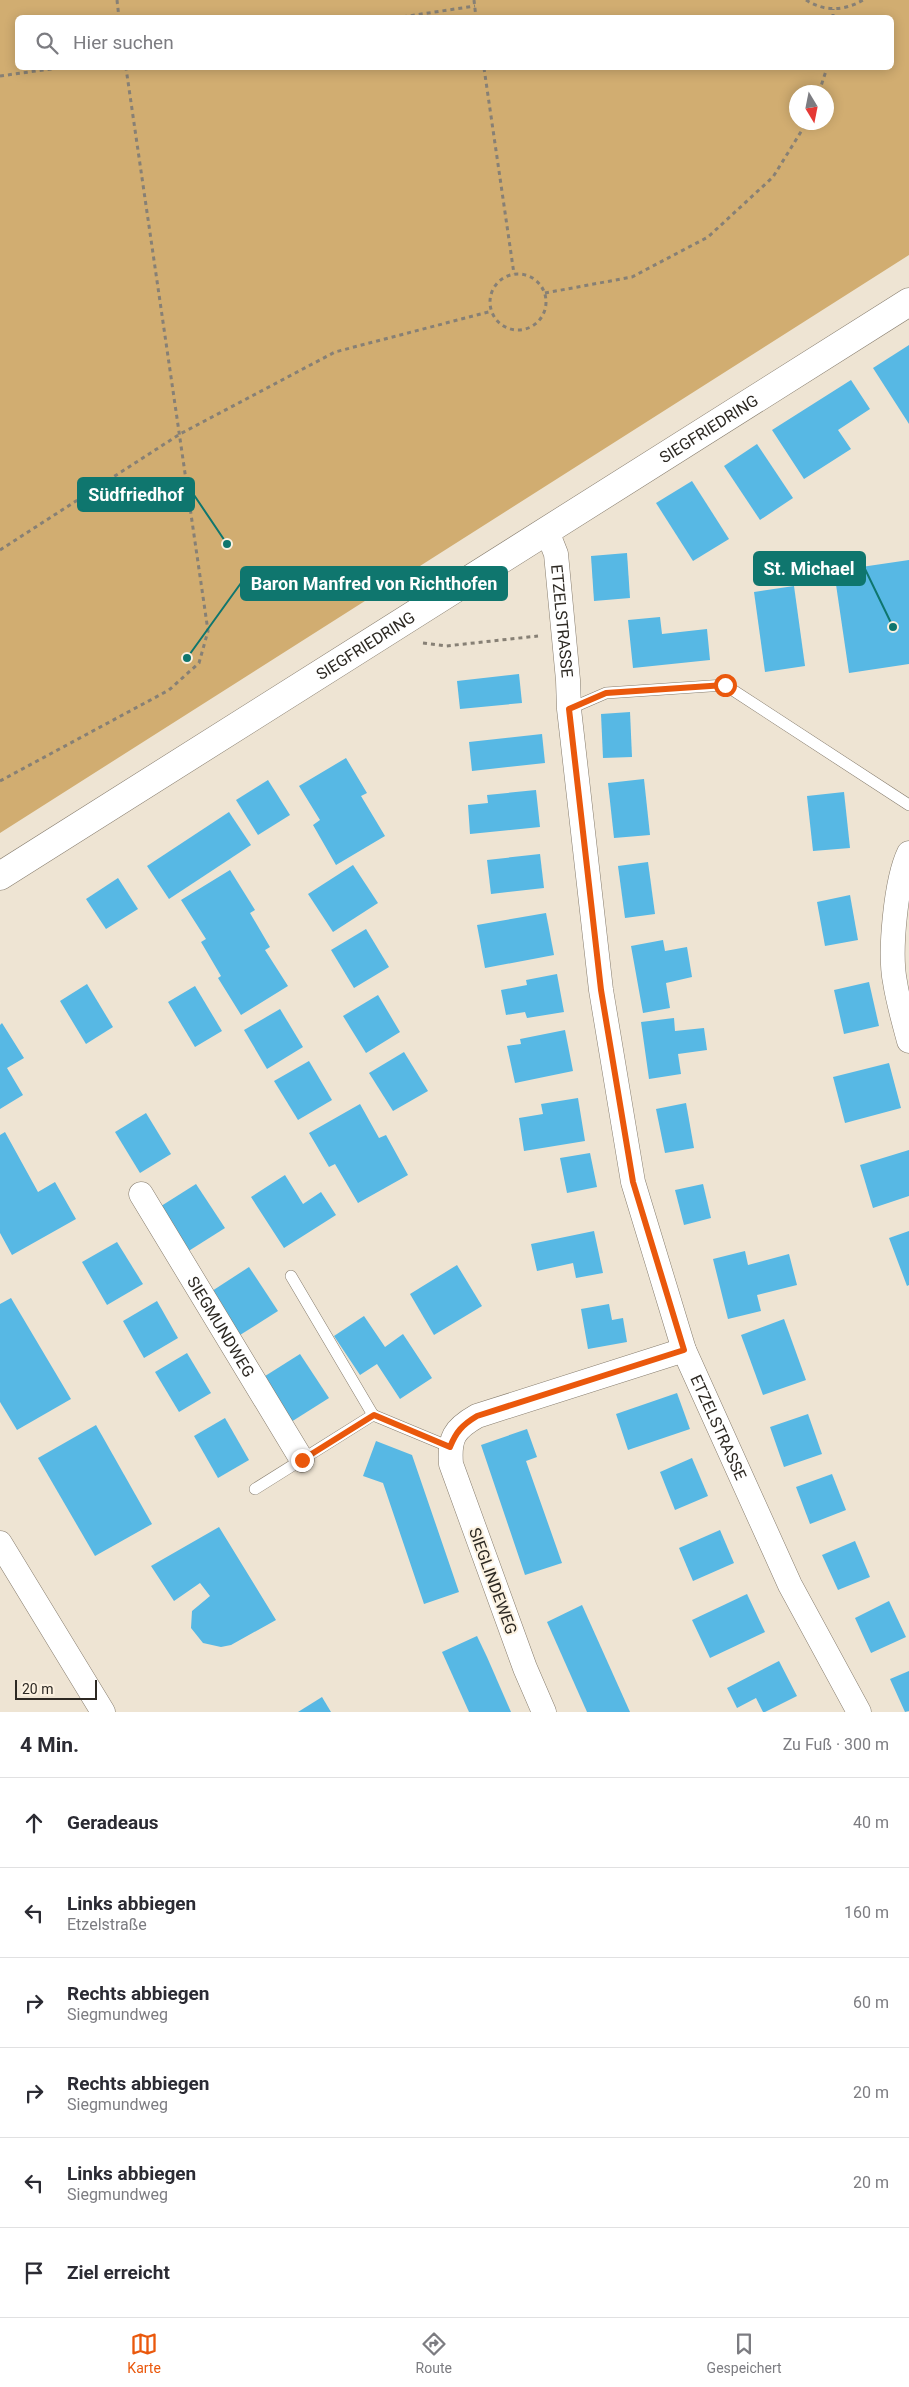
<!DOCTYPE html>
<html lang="de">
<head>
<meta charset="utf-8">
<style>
  :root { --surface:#fff; --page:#f7f7f7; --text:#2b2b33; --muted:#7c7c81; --line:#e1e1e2; --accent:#ea580c }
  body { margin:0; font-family:Roboto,sans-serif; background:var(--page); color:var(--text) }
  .compass { position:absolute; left:789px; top:85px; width:45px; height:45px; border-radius:50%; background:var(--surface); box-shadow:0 2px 12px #0003; rotate:170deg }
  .scale { position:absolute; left:15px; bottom:12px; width:82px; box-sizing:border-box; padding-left:5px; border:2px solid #2d2923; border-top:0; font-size:14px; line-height:18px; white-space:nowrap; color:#2d2923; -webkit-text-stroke:4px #fbf1e0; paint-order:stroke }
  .stop { position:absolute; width:15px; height:15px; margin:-11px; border:4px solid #ea580c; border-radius:50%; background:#fff }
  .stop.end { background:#ea580c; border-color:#fff; box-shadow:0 1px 5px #0008 }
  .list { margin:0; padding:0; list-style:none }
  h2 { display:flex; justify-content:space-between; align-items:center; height:65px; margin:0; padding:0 20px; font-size:21px }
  h2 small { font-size:16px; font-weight:400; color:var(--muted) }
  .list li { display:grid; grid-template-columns:32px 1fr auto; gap:15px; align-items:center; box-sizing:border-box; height:90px; padding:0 20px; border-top:1px solid var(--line) }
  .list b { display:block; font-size:19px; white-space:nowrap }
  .list p { margin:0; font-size:16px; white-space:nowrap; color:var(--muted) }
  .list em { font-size:16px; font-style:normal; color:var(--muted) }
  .icon { flex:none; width:28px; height:28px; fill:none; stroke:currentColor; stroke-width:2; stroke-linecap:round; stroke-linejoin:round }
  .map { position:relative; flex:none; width:909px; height:1712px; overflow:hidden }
  .search { position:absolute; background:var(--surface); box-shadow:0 2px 12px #0003; left:15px; right:15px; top:15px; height:55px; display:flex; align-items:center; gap:12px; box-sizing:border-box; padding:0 18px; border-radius:8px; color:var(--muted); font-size:19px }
  .sheet { height:605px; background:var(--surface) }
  nav { display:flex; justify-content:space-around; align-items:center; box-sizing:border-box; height:70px; border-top:1px solid var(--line); background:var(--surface); font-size:14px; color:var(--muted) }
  nav a { display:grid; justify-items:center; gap:2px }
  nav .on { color:var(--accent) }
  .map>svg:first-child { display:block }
  .green { fill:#d1ad71; fill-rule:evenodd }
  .building { fill:#57b8e4 }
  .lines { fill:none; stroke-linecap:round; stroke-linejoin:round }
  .lane-casing { stroke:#867c6d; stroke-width:12 }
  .street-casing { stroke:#867c6d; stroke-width:25 }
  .primary-casing { stroke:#867c6d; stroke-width:29 }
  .path { stroke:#878075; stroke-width:3; stroke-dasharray:4 4; stroke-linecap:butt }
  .lane { stroke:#fff; stroke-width:11 }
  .street { stroke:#fff; stroke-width:24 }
  .primary { stroke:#fff; stroke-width:28 }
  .route { stroke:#ea580c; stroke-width:6 }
  .labels { text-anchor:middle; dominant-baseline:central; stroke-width:4; stroke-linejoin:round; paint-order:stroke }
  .street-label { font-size:16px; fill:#2d2923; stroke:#fbf1e0 }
  .leader { fill:none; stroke:#0f766e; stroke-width:2 }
  .callout-dot { fill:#0f766e; stroke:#fbf1e0; stroke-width:2 }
  .callout { fill:#0f766e; stroke:#0f766e; stroke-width:2 }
  .callout-label { font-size:18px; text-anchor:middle; font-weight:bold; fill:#fff }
</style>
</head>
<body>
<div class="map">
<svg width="909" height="1712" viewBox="0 0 909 1712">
  <rect width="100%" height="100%" fill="#eee4d3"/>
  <path class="green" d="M 0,0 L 909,0 L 909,255 L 0,833 ZM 18,18 L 892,18 L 892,68 L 18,68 ZM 796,92 L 826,92 L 826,122 L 796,122 Z"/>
  <g class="building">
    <polygon points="909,345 909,424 873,368"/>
    <polygon points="851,380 870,409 838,430 851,449 804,479 772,430"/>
    <polygon points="757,444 793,498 760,520 724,466"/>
    <polygon points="692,481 729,539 693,561 656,503"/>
    <polygon points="627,553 630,598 594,601 591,556"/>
    <polygon points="909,560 909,664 849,673 834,571"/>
    <polygon points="794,586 805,666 765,672 754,592"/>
    <polygon points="660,617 662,634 707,629 710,660 633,668 628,620"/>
    <polygon points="519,674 522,703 460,709 457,681"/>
    <polygon points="630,712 632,757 603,758 601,714"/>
    <polygon points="542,734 545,763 472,771 469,742"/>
    <polygon points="346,758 367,793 361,796 385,836 336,865 313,825 320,820 299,786"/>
    <polygon points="644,779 650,835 614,838 608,783"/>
    <polygon points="268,780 290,815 258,835 236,800"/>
    <polygon points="536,790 540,827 470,834 468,805 488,803 487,795"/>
    <polygon points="844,792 850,848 813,851 807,796"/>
    <polygon points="229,812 251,845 169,899 147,866"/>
    <polygon points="540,854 544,888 491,894 487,860"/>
    <polygon points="648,862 655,914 625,918 618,866"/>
    <polygon points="353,865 378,903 333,932 308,894"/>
    <polygon points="230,870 255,910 250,913 270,947 265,950 288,986 241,1015 218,978 221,976 201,942 206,939 181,900"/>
    <polygon points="118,878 138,909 106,929 86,899"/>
    <polygon points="850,895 858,940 825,946 817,902"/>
    <polygon points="546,913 554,955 485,968 477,925"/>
    <polygon points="366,929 389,967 354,988 331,950"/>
    <polygon points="663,940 665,951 687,947 692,977 666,983 670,1008 643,1013 631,946"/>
    <polygon points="557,974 564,1012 527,1018 525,1012 506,1015 501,990 527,985 526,980"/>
    <polygon points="869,982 879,1026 844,1034 834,990"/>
    <polygon points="87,984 113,1027 86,1044 60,1001"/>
    <polygon points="195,986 222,1031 195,1047 168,1002"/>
    <polygon points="378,995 400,1032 366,1053 343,1016"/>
    <polygon points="280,1009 303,1047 267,1069 244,1030"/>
    <polygon points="674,1018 675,1031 704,1028 707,1050 678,1054 681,1074 649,1079 641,1022"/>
    <polygon points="2,1023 24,1058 7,1068 23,1095 0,1109 0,1025"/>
    <polygon points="565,1030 573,1071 515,1083 507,1046 521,1044 520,1039"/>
    <polygon points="404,1052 428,1091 393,1111 369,1073"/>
    <polygon points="309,1061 332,1100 298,1120 274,1081"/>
    <polygon points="889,1063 901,1108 845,1123 833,1077"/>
    <polygon points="578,1098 585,1141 524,1151 519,1118 543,1114 541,1104"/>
    <polygon points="686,1103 694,1148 665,1153 656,1109"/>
    <polygon points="360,1104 379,1138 386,1135 408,1175 358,1203 335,1164 329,1167 309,1133"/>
    <polygon points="146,1113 171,1154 140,1173 115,1132"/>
    <polygon points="5,1132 38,1192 55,1182 76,1219 12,1255 0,1233 0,1135"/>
    <polygon points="909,1150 909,1196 873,1208 860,1165"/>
    <polygon points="590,1153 597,1187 567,1193 560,1158"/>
    <polygon points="285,1175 303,1204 321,1192 336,1215 284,1248 251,1197"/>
    <polygon points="196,1184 225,1228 187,1252 158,1208"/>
    <polygon points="703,1184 711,1218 684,1225 675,1190"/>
    <polygon points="594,1231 603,1273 576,1278 573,1263 537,1271 531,1244"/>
    <polygon points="909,1231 909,1285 907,1286 889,1238"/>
    <polygon points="117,1242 143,1284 107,1305 82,1262"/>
    <polygon points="745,1251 748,1265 789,1254 797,1285 757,1295 761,1311 728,1319 713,1259"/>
    <polygon points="457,1265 482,1306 434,1335 410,1294"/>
    <polygon points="249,1267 278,1311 240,1335 212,1291"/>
    <polygon points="11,1298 71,1399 17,1430 0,1402 0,1304"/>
    <polygon points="157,1301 178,1338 144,1358 123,1321"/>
    <polygon points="609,1304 612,1320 623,1318 627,1342 588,1349 581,1309"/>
    <polygon points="364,1316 385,1347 403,1334 432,1378 400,1399 377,1364 360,1375 334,1336"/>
    <polygon points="784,1319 806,1380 763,1395 741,1335"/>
    <polygon points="187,1353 211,1393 179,1412 155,1372"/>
    <polygon points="300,1354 329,1398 291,1422 262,1378"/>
    <polygon points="677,1393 690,1429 628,1450 616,1414"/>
    <polygon points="808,1414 822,1454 784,1467 770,1427"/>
    <polygon points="225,1418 249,1460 218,1478 194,1436"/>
    <polygon points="96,1425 152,1524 95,1556 38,1458"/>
    <polygon points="527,1429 537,1457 526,1461 562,1563 525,1575 481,1445"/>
    <polygon points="376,1441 412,1455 459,1592 424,1604 383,1483 363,1476"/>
    <polygon points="692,1458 708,1496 675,1510 660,1472"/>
    <polygon points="832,1474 846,1510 810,1524 796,1487"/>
    <polygon points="219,1527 276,1620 231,1645 221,1647 203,1643 191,1628 192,1611 210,1596 200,1583 174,1601 151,1566"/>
    <polygon points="720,1530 734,1563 693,1581 679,1548"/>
    <polygon points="855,1541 870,1577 838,1590 822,1555"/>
    <polygon points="747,1594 765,1632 710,1658 692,1620"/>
    <polygon points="889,1601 906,1637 871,1653 855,1618"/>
    <polygon points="582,1605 630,1712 587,1712 547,1622"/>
    <polygon points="477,1636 487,1657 511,1712 469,1712 442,1652"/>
    <polygon points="779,1661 797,1696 765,1712 763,1712 756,1698 737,1708 727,1688"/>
    <polygon points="909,1671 909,1711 905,1712 890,1679"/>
    <polygon points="322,1697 331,1712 298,1712"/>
  </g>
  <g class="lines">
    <defs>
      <g id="lane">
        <polyline points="569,709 606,693 725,685 909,805"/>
        <polyline points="291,1276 373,1415"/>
        <polyline points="255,1489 373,1415 450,1447"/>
      </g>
      <g id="street">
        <path id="s1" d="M 547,531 L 556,554 L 568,680 L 569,709 L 601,990 L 633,1182 L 684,1350 L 790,1585 L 859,1712"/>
        <path d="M 909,853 C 896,880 889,952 895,982 C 898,1002 904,1022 909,1041"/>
        <path id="s2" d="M 141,1194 L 302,1460"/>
        <polyline points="0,1543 103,1712"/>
        <path d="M 544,1712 L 525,1668 L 451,1464 C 449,1438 454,1429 477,1416 L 684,1350"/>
      </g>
      <g id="primary">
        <path id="s3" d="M 0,876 L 909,302"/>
      </g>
    </defs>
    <use href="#lane" class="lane-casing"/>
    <use href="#street" class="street-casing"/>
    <use href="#primary" class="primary-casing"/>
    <g class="path">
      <polyline points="117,0 119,18"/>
      <polyline points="474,0 476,18"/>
      <path d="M 806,0 C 825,12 844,11 863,0"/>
      <polyline points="395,18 475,6"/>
      <polyline points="833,18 833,9"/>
      <polyline points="484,68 514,274"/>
      <polyline points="0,76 58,68"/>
      <polyline points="819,92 827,68"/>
      <circle cx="518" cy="302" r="28"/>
      <polyline points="545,293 632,277 708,237 773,177 807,122"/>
      <polyline points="0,550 180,434 335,352 492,311"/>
      <polyline points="423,643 446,646 538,636"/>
      <polyline points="0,781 169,690 199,663 208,631 126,68"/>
    </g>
    <use href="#lane" class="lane"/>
    <use href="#street" class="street"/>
    <use href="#primary" class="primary"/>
  </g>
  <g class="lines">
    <path class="route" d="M 302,1460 L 374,1415 L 450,1447 C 456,1432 462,1425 477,1416 L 684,1350 L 633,1182 L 601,990 L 569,709 L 606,693 L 725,685"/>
  </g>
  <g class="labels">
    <g class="street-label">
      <text stroke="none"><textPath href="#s3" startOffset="838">SIEGFRIEDRING</textPath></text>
      <text stroke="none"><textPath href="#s1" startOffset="92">ETZELSTRASSE</textPath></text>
      <text stroke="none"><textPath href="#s3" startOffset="432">SIEGFRIEDRING</textPath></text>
      <text stroke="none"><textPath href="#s2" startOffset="155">SIEGMUNDWEG</textPath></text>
      <text stroke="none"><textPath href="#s1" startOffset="918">ETZELSTRASSE</textPath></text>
      <text transform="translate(493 1581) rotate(70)">SIEGLINDEWEG</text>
    </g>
  </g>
  <path class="leader" d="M227 544L194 495M893 627L865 569M187 658L241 583"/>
  <g class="callout-dot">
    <circle cx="227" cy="544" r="5"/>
    <circle cx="893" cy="627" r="5"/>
    <circle cx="187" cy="658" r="5"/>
  </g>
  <g class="callout">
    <rect x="78" y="478" width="116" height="33" rx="5"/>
    <rect x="754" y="552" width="111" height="33" rx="5"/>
    <rect x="241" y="567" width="266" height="33" rx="5"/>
  </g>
  <g class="callout-label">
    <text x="136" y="501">Südfriedhof</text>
    <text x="809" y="575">St. Michael</text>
    <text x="374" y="590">Baron Manfred von Richthofen</text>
  </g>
</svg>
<svg class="compass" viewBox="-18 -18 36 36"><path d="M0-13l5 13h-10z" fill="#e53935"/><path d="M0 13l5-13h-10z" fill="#7c7c81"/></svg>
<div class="scale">20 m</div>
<div class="stop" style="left:725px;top:685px"></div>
<div class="stop end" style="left:302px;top:1460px"></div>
<div class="search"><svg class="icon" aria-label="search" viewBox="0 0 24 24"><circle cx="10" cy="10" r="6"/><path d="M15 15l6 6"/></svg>Hier suchen</div>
</div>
<section class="sheet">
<h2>4 Min.<small>Zu Fuß · 300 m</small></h2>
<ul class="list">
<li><svg class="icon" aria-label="ahead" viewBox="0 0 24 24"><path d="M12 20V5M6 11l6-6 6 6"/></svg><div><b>Geradeaus</b></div><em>40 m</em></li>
<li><svg class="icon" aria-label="left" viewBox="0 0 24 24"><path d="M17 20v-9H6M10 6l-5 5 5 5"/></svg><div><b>Links abbiegen</b><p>Etzelstraße</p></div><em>160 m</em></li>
<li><svg class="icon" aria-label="right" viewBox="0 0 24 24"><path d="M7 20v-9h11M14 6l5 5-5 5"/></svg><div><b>Rechts abbiegen</b><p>Siegmundweg</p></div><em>60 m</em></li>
<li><svg class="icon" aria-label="right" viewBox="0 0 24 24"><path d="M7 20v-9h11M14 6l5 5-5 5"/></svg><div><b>Rechts abbiegen</b><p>Siegmundweg</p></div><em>20 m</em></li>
<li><svg class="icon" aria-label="left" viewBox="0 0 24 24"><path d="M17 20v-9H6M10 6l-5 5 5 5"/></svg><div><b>Links abbiegen</b><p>Siegmundweg</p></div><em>20 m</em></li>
<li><svg class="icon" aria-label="arrive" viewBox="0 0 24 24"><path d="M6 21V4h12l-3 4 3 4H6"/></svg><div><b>Ziel erreicht</b></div></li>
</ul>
</section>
<nav>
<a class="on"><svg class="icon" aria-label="map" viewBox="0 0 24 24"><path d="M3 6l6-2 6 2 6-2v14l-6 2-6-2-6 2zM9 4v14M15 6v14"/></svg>Karte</a>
<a><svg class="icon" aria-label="directions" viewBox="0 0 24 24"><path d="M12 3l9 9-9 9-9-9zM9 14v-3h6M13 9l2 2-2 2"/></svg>Route</a>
<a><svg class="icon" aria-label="saved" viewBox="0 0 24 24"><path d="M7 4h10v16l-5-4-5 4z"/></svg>Gespeichert</a>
</nav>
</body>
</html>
